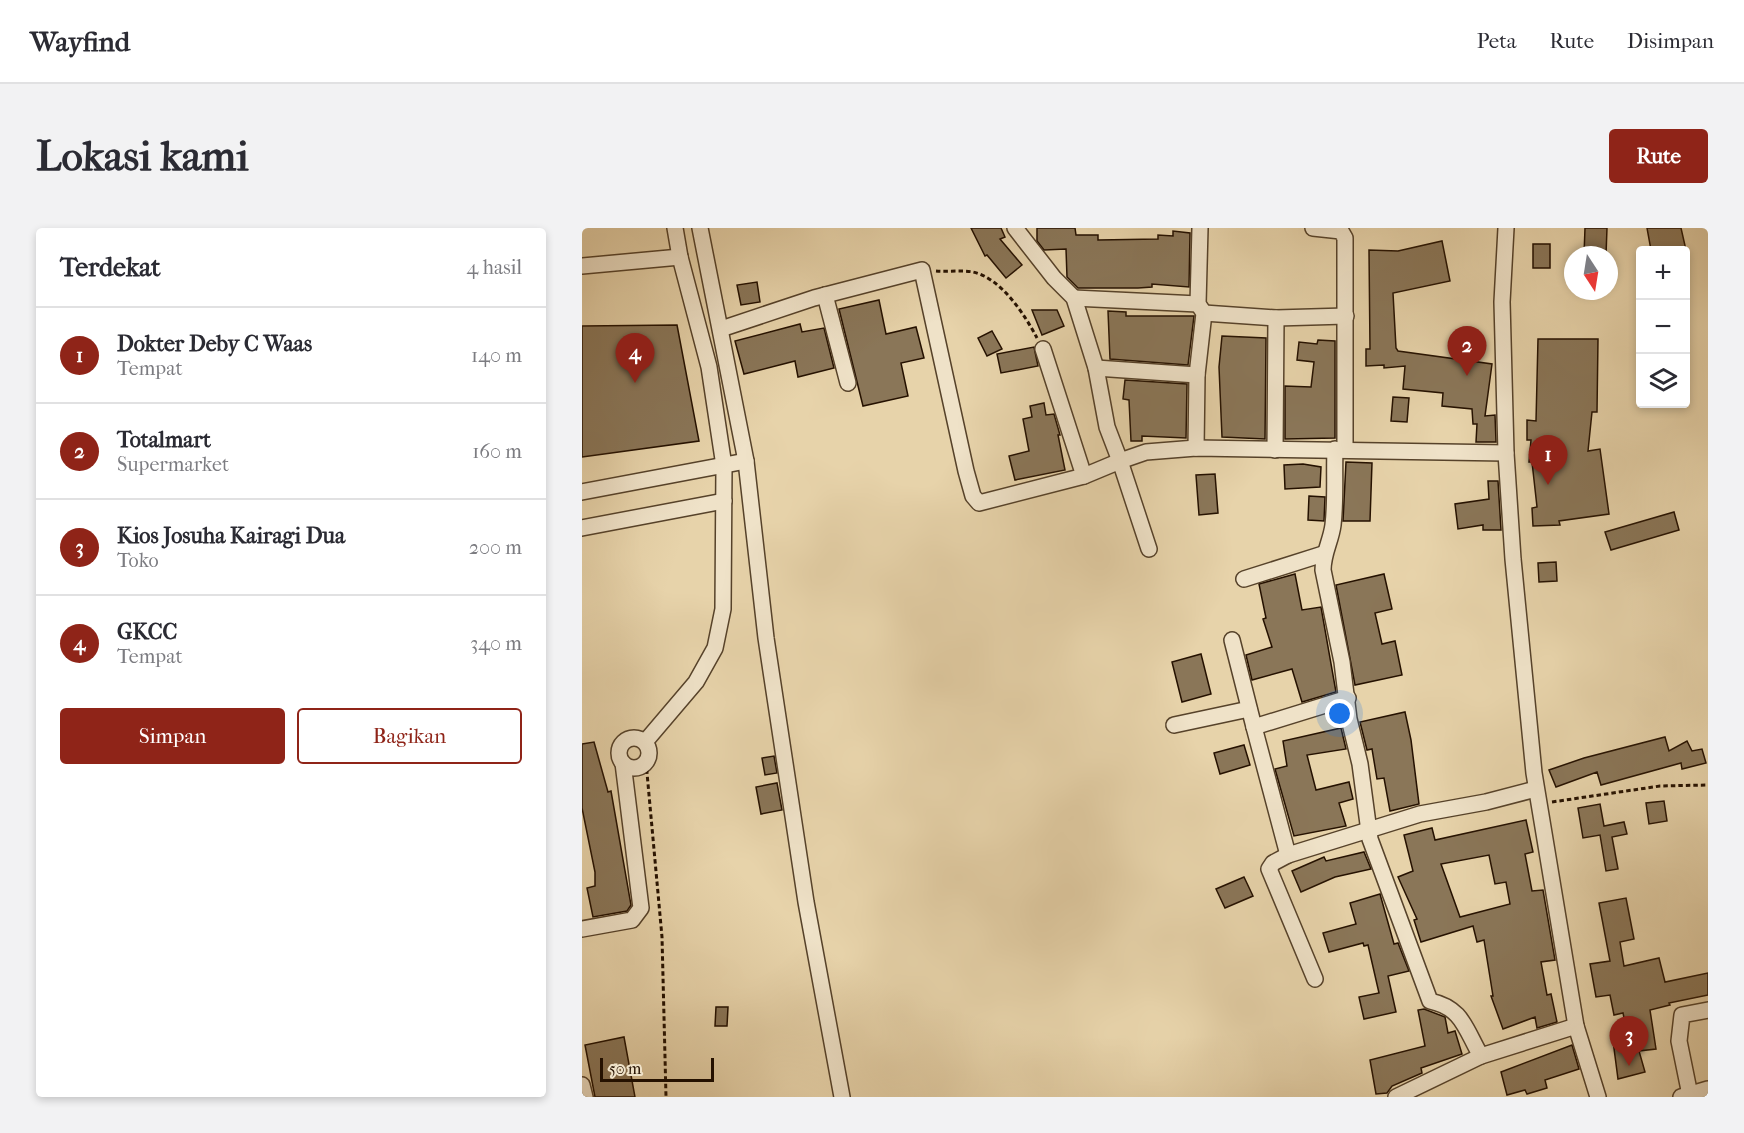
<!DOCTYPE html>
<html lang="id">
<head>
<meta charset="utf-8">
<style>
  :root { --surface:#fff; --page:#f2f2f3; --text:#2b2b33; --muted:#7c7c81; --line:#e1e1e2; --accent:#8f2418 }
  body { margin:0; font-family:"IM FELL French Canon",serif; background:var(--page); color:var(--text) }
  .controls { position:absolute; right:18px; top:18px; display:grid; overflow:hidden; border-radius:6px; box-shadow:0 3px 9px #0003 }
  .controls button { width:54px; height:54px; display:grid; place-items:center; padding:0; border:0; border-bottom:2px solid var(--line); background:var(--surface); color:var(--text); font:30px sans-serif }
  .compass { position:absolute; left:982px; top:18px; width:54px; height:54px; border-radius:50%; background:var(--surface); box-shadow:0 3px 9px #0003; rotate:168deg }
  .scale { position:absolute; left:18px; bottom:15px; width:114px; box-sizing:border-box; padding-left:6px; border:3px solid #251100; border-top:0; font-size:16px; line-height:21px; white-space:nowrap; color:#251100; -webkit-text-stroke:4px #efe2c8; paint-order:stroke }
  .you { position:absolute; left:758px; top:486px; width:21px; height:21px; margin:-15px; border:4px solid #fff; border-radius:50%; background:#1a73e8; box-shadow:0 0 0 9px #1a73e833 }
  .badge { display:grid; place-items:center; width:39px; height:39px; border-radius:50%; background:var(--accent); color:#fff; font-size:20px; font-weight:700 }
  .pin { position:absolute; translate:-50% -50px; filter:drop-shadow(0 2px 3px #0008) }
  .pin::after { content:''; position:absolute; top:32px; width:21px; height:18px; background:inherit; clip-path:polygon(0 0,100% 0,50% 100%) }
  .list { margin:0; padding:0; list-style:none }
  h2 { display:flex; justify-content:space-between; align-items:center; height:78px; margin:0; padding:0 24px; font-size:26px }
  h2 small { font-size:20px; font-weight:400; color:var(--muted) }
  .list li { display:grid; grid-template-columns:39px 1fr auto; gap:18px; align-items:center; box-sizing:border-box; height:96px; padding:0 24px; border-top:2px solid var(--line) }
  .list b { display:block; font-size:22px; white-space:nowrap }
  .list p { margin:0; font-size:20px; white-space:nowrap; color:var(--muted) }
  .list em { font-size:20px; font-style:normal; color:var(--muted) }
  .actions { display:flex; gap:12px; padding:18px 24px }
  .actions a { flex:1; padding:14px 0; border:2px solid var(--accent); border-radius:6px; text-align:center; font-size:21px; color:var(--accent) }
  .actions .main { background:var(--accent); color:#fff }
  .icon { flex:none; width:33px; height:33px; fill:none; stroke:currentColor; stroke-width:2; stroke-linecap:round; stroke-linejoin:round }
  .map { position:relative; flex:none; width:1126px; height:869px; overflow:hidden; border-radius:6px }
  header { display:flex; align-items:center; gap:36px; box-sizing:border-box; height:84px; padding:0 30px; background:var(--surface); border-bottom:2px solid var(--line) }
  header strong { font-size:28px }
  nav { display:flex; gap:33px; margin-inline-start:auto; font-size:21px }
  .intro { display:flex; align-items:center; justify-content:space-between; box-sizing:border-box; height:144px; padding:0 36px }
  h1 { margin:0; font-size:42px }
  .button { padding:15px 27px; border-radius:6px; background:var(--accent); color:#fff; font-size:21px; font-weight:700 }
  main { display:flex; gap:36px; padding:0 36px }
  aside { flex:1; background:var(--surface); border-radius:6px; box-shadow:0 3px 9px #0003 }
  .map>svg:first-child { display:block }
  .building { fill:#8a7658; stroke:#251100; stroke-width:1.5; fill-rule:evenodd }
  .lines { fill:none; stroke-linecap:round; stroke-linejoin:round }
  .minor-casing { stroke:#56422a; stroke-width:18 }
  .path { stroke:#251100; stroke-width:3; stroke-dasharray:4.5 3; stroke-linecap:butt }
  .minor { stroke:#efe2c8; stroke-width:15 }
</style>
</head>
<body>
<header>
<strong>Wayfind</strong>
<nav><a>Peta</a><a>Rute</a><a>Disimpan</a></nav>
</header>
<div class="intro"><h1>Lokasi kami</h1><a class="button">Rute</a></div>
<main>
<aside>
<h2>Terdekat<small>4 hasil</small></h2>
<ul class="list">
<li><span class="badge">1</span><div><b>Dokter Deby C Waas</b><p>Tempat</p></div><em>140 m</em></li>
<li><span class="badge">2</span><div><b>Totalmart</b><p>Supermarket</p></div><em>160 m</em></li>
<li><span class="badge">3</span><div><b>Kios Josuha Kairagi Dua</b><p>Toko</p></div><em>200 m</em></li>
<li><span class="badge">4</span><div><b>GKCC</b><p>Tempat</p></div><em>340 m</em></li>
</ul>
<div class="actions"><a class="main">Simpan</a><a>Bagikan</a></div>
</aside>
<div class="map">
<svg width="1126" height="869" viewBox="0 0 1126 869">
  <rect width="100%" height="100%" fill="#e7d3aa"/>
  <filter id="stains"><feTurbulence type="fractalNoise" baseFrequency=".00333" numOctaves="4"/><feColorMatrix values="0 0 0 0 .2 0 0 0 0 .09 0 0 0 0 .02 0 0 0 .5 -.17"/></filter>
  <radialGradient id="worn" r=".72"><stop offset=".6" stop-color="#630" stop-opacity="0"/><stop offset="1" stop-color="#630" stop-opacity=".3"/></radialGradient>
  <g class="building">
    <polygon points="389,0 419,0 423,9 418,11 440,37 424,50 405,27 403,28"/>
    <polygon points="455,0 493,0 494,7 516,7 516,12 576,11 576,7 591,8 591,3 608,5 607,59 570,56 570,59 556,60 496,60 485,49 484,21 462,22 455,13"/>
    <polygon points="1003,0 1025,0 1024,27 1002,27"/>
    <polygon points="1065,0 1099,0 1104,22 1069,22"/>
    <polygon points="860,13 868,53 811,65 814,120 816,123 910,136 903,188 913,187 914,214 894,214 895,196 891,196 890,181 860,178 861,165 821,161 823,138 802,140 802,137 784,138 784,121 788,121 787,22 816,23"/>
    <rect x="951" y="16" width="17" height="24"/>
    <polygon points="175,54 178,74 159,77 155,57"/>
    <polygon points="297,72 304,106 334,99 342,130 319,135 326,168 281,178 257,81"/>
    <polygon points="450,82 475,82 482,98 460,107"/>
    <polygon points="526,83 544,84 544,88 612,88 606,137 528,131"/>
    <polygon points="218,96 220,104 242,100 252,140 216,149 213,133 162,146 153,113"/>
    <polygon points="95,97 117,213 0,229 0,98"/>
    <polygon points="410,103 420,121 405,128 396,110"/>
    <polygon points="640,108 684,110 683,211 640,209 637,139"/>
    <polygon points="956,111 1016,111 1015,184 1010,184 1006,223 1018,221 1027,286 977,293 978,297 951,298 950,280 955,279 950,234 947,234 949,212 945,212 945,192 954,193"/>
    <polygon points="736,112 753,113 753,210 703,211 703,158 729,159 732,134 715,132 717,114 735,116"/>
    <polygon points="452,119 456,138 419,145 415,126"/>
    <polygon points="543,152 605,156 604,210 560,208 560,213 549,213 547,172 541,171"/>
    <polygon points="811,169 827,170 825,194 809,193"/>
    <polygon points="462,175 464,187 472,186 478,207 476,207 483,242 433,252 427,228 447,223 441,191 450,189 448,178"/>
    <polygon points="764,234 790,235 788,293 761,293"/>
    <polygon points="721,236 739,239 738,259 703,261 702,237"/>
    <polygon points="633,246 636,285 617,287 614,247"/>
    <polygon points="906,253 916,253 919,302 901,302 901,297 876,301 873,276 907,271"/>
    <polygon points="727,268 743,269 742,293 726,292"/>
    <polygon points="1092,284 1097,302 1029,322 1023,304"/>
    <polygon points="974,334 975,353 957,354 956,335"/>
    <polygon points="713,346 720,382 739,379 754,464 720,474 710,441 670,452 664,427 690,419 681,391 684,390 677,356"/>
    <polygon points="802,346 810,381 793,385 800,416 813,413 820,447 773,457 754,357"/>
    <polygon points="619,426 629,466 600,474 590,434"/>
    <polygon points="823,484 829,512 837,576 808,583 802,550 795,551 790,521 785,522 778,494"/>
    <polygon points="759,500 764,521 725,527 734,562 767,554 771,571 757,575 764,598 712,608 693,541 705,538 701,513"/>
    <polygon points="1083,509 1087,523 1105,513 1110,523 1120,521 1124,535 1100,541 1099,535 1019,557 1015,544 974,559 967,542 1002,530"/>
    <polygon points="12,514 26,564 29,563 49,677 45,683 11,689 5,660 13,658 13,644 0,580 0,516"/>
    <polygon points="662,517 668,537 638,546 632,525"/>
    <polygon points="192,528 195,545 183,547 180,530"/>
    <polygon points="195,555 200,582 179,586 174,559"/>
    <polygon points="1082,573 1085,593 1067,596 1064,575"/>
    <polygon points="1018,576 1022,598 1042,594 1045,606 1030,609 1036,641 1024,643 1018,607 1001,610 996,580"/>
    <path d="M 944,592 L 951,624 L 943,626 L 950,663 L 961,662 L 973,732 L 959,734 L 965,767 L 969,766 L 975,794 L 955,800 L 953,789 L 921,801 L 909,768 L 911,768 L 902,712 L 895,714 L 891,698 L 839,714 L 832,692 L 835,691 L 816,649 L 831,643 L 822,607 L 850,600 L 853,612 ZM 907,627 L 913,656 L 924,654 L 928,676 L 878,689 L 859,636 Z"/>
    <polygon points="782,624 789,641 753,649 719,664 710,643 742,629 744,633"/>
    <polygon points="662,649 671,668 643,680 634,661"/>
    <polygon points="798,666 812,716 816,715 827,743 806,748 814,784 782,791 777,769 797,765 786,717 782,718 781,715 747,724 741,705 774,696 768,675"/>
    <polygon points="1044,670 1052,711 1038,714 1042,738 1077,730 1083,754 1126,745 1126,767 1087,775 1088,777 1068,782 1074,821 1057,823 1063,844 1036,851 1030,805 1044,799 1041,785 1032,787 1028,767 1014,769 1008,736 1028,733 1017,675"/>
    <polygon points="134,779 146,779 145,798 133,798"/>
    <polygon points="842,781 863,789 866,805 873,803 880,826 839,840 840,845 810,858 805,865 794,866 788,832 843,818 836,782"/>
    <polygon points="42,809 53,869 13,869 3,817"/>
    <polygon points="990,817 997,841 963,852 965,860 945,866 943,862 925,867 919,844"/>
  </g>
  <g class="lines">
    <defs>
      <g id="minor">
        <polyline points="118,0 164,233 184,410 224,674 260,869"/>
        <polyline points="433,0 472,50 492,70 514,140 525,199 538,233 564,224 614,220 924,225"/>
        <polyline points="731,0 759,3 763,10 763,220"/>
        <polyline points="924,0 920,74 924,225 931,331 952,545 994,798 1016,869"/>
        <polyline points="0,38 98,29"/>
        <polyline points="243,67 266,155"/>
        <polyline points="492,70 616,76"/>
        <polyline points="622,85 694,90 764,88"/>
        <polyline points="139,101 232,70 340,42 384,243 391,268 397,275 502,248 461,121"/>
        <polyline points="514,140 615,147"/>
        <polyline points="614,220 615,147 622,85 616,76 618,0"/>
        <path d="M 753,221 C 752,246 754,272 751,297 C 749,313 741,325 741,342 L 760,434 L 767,491 L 778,536 L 788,611 L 848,773 C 881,780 883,801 899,828 L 994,798"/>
        <polyline points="693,222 694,90"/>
        <polyline points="502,248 538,233 567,321"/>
        <polyline points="0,264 164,233"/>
        <polyline points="0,300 142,273"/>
        <polyline points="662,351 741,326"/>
        <polyline points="650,412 672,499"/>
        <polyline points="766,470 672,499 706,627 838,586 904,574 954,561"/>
        <polyline points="592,497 667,481"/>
        <circle cx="52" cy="525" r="15"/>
        <polyline points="63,514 114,454 133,420 141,381 142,238 127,139 98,29 93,0"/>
        <polyline points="706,627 691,635 687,641 733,751"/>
        <polyline points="0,701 50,692 59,680 41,535"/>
        <polyline points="0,857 3,869"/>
        <polyline points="1108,867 1097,813 1100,787 1126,782"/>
        <polyline points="814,869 899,828"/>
        <polyline points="1099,869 1126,861"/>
      </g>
    </defs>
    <use href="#minor" class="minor-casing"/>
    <g class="path">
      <path d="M 354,43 C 366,44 380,42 391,44 C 419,50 443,87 455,110"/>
      <polyline points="64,534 80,709 84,869"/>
      <polyline points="970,574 1078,558 1126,557"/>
    </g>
    <use href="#minor" class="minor"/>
  </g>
  <rect width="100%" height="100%" filter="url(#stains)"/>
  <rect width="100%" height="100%" fill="url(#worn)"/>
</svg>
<div class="controls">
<button>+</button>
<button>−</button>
<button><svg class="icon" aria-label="layers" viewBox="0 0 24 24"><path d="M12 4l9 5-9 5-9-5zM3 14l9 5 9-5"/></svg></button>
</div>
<svg class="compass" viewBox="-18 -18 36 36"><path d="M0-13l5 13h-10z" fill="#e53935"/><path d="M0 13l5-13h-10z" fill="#7c7c81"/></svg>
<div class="scale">50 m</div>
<div class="you"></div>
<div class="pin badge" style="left:966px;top:257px">1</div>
<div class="pin badge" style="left:885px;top:148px">2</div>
<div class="pin badge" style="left:1047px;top:838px">3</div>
<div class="pin badge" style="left:53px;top:155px">4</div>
</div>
</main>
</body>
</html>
